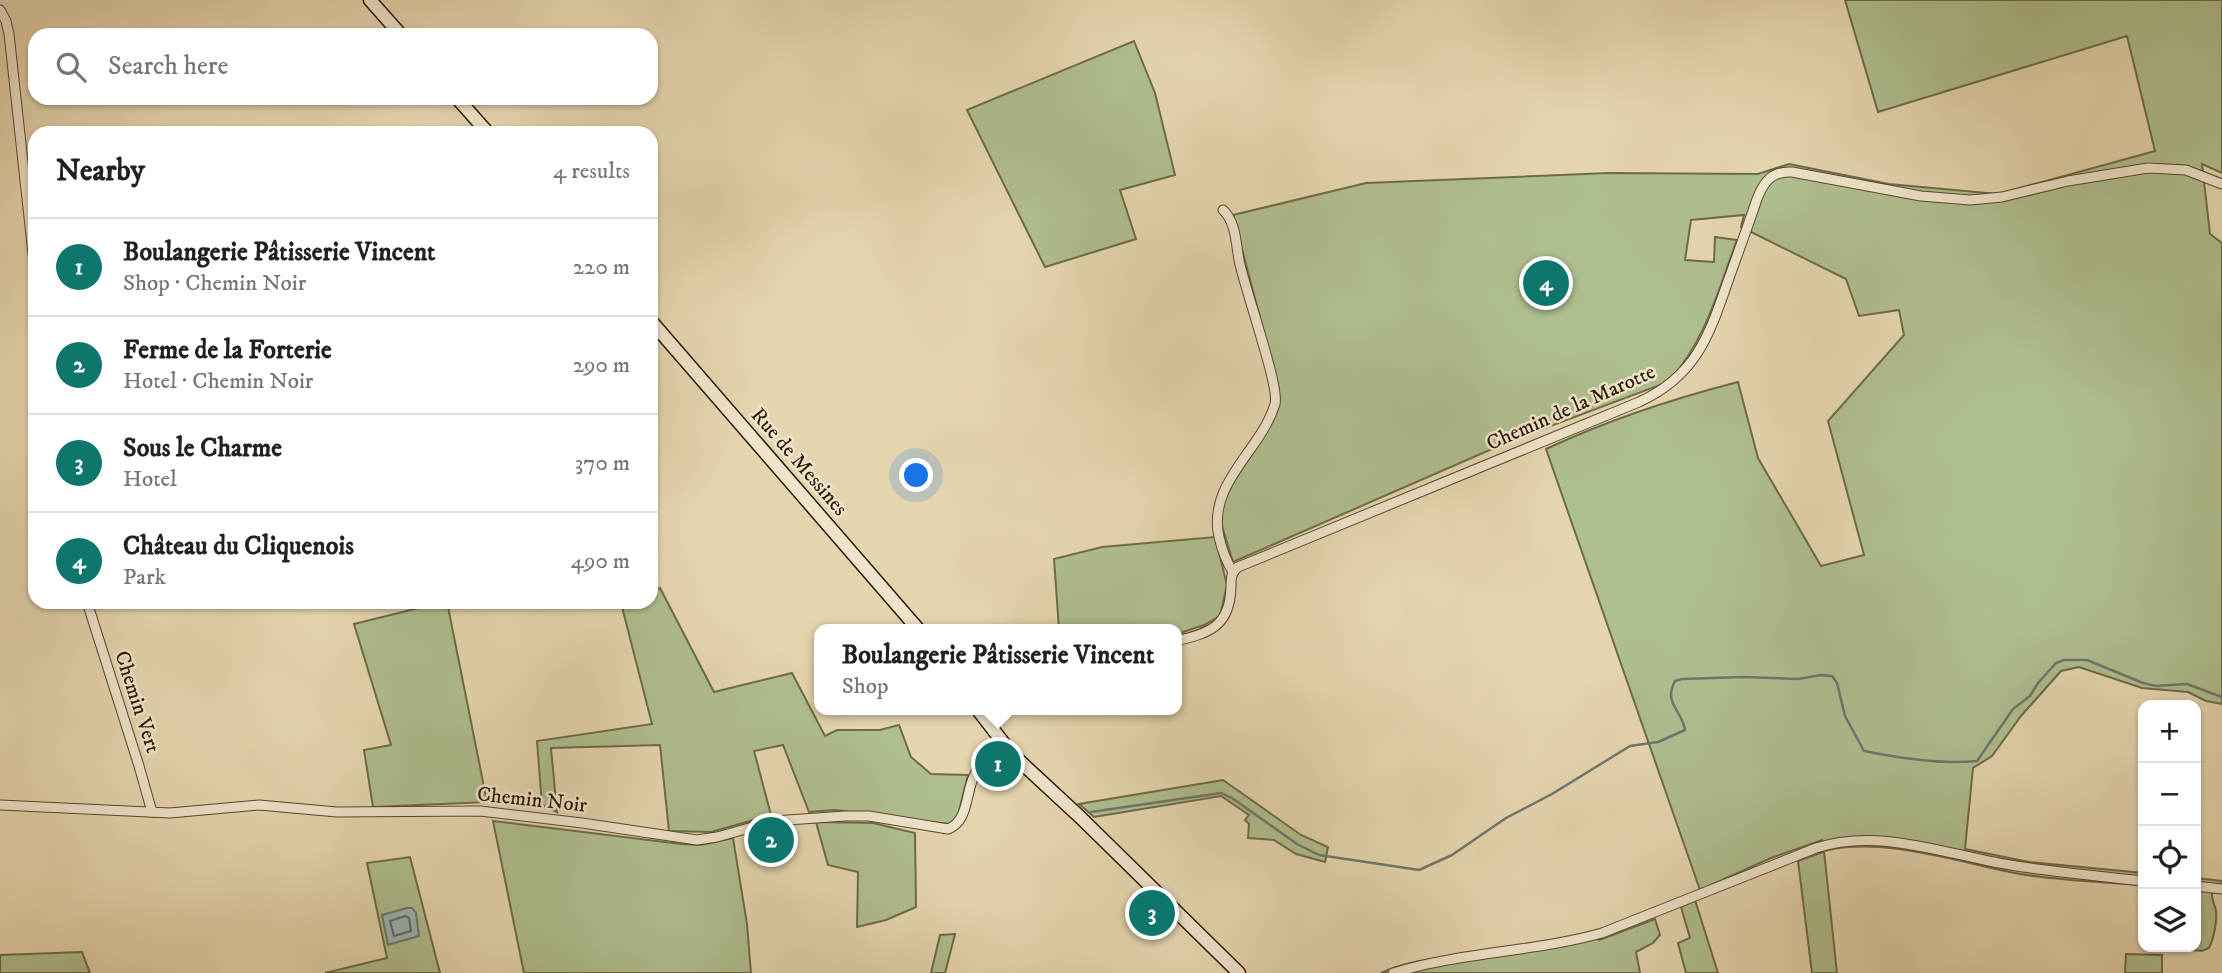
<!DOCTYPE html>
<html lang="en">
<head>
<meta charset="utf-8">
<style>
  :root { --surface:#fff; --page:#f2f2f2; --text:#202124; --muted:#757577; --line:#e0e0e0; --accent:#0f766e }
  body { margin:0; font-family:"IM FELL DW Pica",serif; background:var(--page); color:var(--text) }
  .controls { position:absolute; right:21px; bottom:21px; display:grid; overflow:hidden; border-radius:14px; box-shadow:0 2px 5px #0004 }
  .controls button { width:63px; height:63px; display:grid; place-items:center; padding:0; border:0; border-bottom:2px solid var(--line); background:var(--surface); color:var(--text); font:35px sans-serif }
  .you { position:absolute; left:917px; top:476px; width:24px; height:24px; margin:-18px; border:5px solid #fff; border-radius:50%; background:#1a73e8; box-shadow:0 0 0 10px #1a73e833 }
  .badge { display:grid; place-items:center; width:46px; height:46px; border-radius:50%; background:var(--accent); color:#fff; font-size:23px; font-weight:700 }
  .pin { position:absolute; translate:-50% -50%; border:4px solid #fff; box-shadow:0 2px 7px #0006 }
  .popup { position:absolute; left:814px; top:624px; width:368px; height:91px; box-sizing:border-box; display:grid; place-content:center; border-radius:14px; background:var(--surface); filter:drop-shadow(0 2px 5px #0005); font-size:23px; white-space:nowrap; color:var(--muted) }
  .popup b { font-size:26px; color:var(--text) }
  .popup::after { content:''; position:absolute; left:50%; top:100%; margin-left:-14px; border:14px solid transparent; border-top-color:var(--surface) }
  .list { margin:0; padding:0; list-style:none }
  h2 { display:flex; justify-content:space-between; align-items:center; height:91px; margin:0; padding:0 28px; font-size:30px }
  h2 small { font-size:23px; font-weight:400; color:var(--muted) }
  .list li { display:grid; grid-template-columns:46px 1fr auto; gap:21px; align-items:center; box-sizing:border-box; height:98px; padding:0 28px; border-top:2px solid var(--line) }
  .list b { display:block; font-size:26px; white-space:nowrap }
  .list p { margin:0; font-size:23px; white-space:nowrap; color:var(--muted) }
  .list em { font-size:23px; font-style:normal; color:var(--muted) }
  .icon { flex:none; width:38px; height:38px; fill:none; stroke:currentColor; stroke-width:2; stroke-linecap:round; stroke-linejoin:round }
  .map { position:relative; flex:none; width:2222px; height:973px; overflow:hidden }
  .search { position:absolute; background:var(--surface); box-shadow:0 2px 5px #0004; left:28px; top:28px; width:630px; height:77px; display:flex; align-items:center; gap:18px; box-sizing:border-box; padding:0 24px; border-radius:21px; color:var(--muted); font-size:26px }
  .panel { position:absolute; background:var(--surface); box-shadow:0 2px 5px #0004; left:28px; top:126px; width:630px; height:483px; border-radius:21px }
  .map>svg:first-child { display:block }
  .green { fill:#afbe8f; stroke:#6e6b49; stroke-width:2 }
  .water { fill:#99b6b4; stroke:#6d776d; stroke-width:2 }
  .lines { fill:none; stroke-linecap:round; stroke-linejoin:round }
  .shore { stroke:#62675c; stroke-width:2 }
  .stream { stroke:#6d776d; stroke-width:2.5 }
  .street-casing { stroke:#5a472e; stroke-width:11 }
  .secondary-casing { stroke:#2c1803; stroke-width:15 }
  .street { stroke:#eee4cb; stroke-width:9 }
  .secondary { stroke:#eee4cb; stroke-width:12 }
  .labels { text-anchor:middle; dominant-baseline:central; stroke-width:5; stroke-linejoin:round; paint-order:stroke }
  .street-label { font-size:21px; fill:#2c1803; stroke:#eee4cb }
</style>
</head>
<body>
<div class="map">
<svg width="2222" height="973" viewBox="0 0 2222 973">
  <rect width="100%" height="100%" fill="#e5d5af"/>
  <filter id="stains"><feTurbulence type="fractalNoise" baseFrequency=".00286" numOctaves="4"/><feColorMatrix values="0 0 0 0 .2 0 0 0 0 .09 0 0 0 0 .02 0 0 0 .5 -.17"/></filter>
  <radialGradient id="worn" r=".72"><stop offset=".6" stop-color="#630" stop-opacity="0"/><stop offset="1" stop-color="#630" stop-opacity=".3"/></radialGradient>
  <g class="green">
    <path d="M 1845,0 L 2222,0 L 2222,173 L 2202,164 L 2210,234 L 2222,243 L 2222,704 L 2206,701 L 2188,692 L 2142,688 L 2079,667 L 2061,671 L 2021,716 L 1992,756 L 1973,768 L 1965,849 L 2029,862 L 2143,873 L 2143,885 C 2103,882 2060,881 2020,874 C 1960,863 1884,836 1824,851 L 1837,973 L 1812,973 L 1798,861 L 1823,852 L 1822,840 L 1771,858 L 1700,890 L 1546,449 C 1608,420 1672,399 1738,382 L 1758,458 L 1821,566 L 1864,555 L 1828,421 L 1904,335 L 1899,310 L 1859,316 L 1846,279 L 1741,227 L 1744,215 L 1691,220 L 1685,260 L 1714,262 L 1715,237 L 1737,240 C 1718,291 1705,342 1668,382 L 1508,442 L 1233,562 L 1221,523 L 1223,499 L 1279,403 L 1279,390 L 1233,215 L 1366,183 L 1609,173 L 1758,174 L 1789,164 L 1889,184 L 1998,194 L 2155,151 L 2127,36 L 1878,112 Z"/>
    <polygon points="1134,41 1155,93 1175,175 1120,190 1136,239 1045,267 967,110"/>
    <polygon points="1215,537 1227,585 1220,616 1204,625 1177,634 1176,629 1059,629 1054,559 1102,547"/>
    <polygon points="660,588 714,692 792,673 825,736 837,730 880,730 899,725 911,757 931,774 968,775 957,819 948,824 835,810 809,812 783,745 754,751 771,815 711,832 669,831 660,745 551,748 557,812 542,805 537,741 652,724 621,603 651,602 651,591"/>
    <polygon points="443,602 521,602 448,607 487,802 373,807 364,750 391,745 354,624"/>
    <polygon points="1223,780 1301,835 1328,847 1325,862 1296,854 1274,840 1248,838 1249,824 1245,820 1249,815 1221,796 1094,817 1079,804"/>
    <polygon points="493,821 681,844 701,845 733,838 747,924 751,973 524,973"/>
    <polygon points="816,822 873,823 915,833 916,907 886,920 857,927 858,872 828,865"/>
    <polygon points="410,857 440,973 325,973 387,958 367,863"/>
    <path d="M 2196,878 L 2222,881 L 2222,893 L 2212,892 C 2211,900 2215,904 2216,911 C 2217,922 2214,938 2209,948 L 2202,951 L 2164,947 L 2196,947 Z"/>
    <polygon points="1695,900 1718,973 1686,973 1678,943 1690,938 1681,907"/>
    <path d="M 1655,919 L 1660,935 L 1653,943 L 1636,952 L 1640,973 L 1381,973 C 1407,961 1437,958 1465,954 C 1510,948 1555,943 1598,930 L 1599,940 Z"/>
    <polygon points="955,934 945,973 931,973 940,935"/>
    <polygon points="82,952 90,973 0,973 0,955"/>
    <polygon points="2126,954 2162,955 2162,973 2125,973"/>
  </g>
  <polygon class="water" points="407,908 412,908 416,913 419,936 388,945 382,915"/>
  <g class="lines">
    <polygon class="shore" points="405,916 409,918 411,931 394,936 390,921"/>
    <path class="stream" d="M 1091,812 L 1221,793 L 1232,798 L 1297,844 L 1319,855 L 1419,870 L 1452,855 L 1506,818 L 1552,794 L 1630,746 L 1658,742 L 1685,730 C 1682,710 1663,704 1675,681 L 1682,679 L 1743,677 L 1798,679 L 1821,675 L 1832,676 L 1837,683 L 1845,716 L 1864,751 C 1899,758 1941,765 1977,761 L 2013,709 L 2030,696 L 2038,683 L 2056,663 L 2064,660 L 2087,660 L 2143,683 L 2156,686 L 2187,684 L 2222,697"/>
    <defs>
      <g id="street">
        <polyline points="0,10 6,21 9,34 35,272"/>
        <path d="M 1223,210 C 1236,222 1236,244 1239,260 C 1244,287 1280,387 1275,404 C 1261,451 1207,483 1219,537 C 1222,550 1226,561 1233,572"/>
        <polyline points="87,602 139,766 152,812"/>
        <path d="M 1176,641 C 1210,633 1230,626 1231,587 C 1231,578 1231,573 1238,567 L 1639,402 C 1696,376 1709,336 1728,281 C 1738,253 1748,226 1757,199 C 1764,181 1772,171 1792,172 L 1921,196 L 1970,200 L 2002,197 L 2068,181 L 2148,168 L 2186,170 L 2222,184"/>
        <path d="M 0,805 L 170,813 L 259,805 L 337,812 L 480,811 L 582,823 L 697,840 L 717,837 L 774,821 L 845,816 L 869,816 L 948,829 C 967,822 966,797 972,781 C 978,766 988,749 998,738"/>
        <polyline points="2196,886 2222,889"/>
        <path d="M 1393,973 C 1461,952 1534,952 1602,933 L 1816,848 C 1879,827 1947,855 2010,865 C 2054,872 2099,876 2143,881"/>
      </g>
      <g id="secondary">
        <polyline points="370,0 401,35"/>
        <polyline points="457,98 488,133"/>
        <polyline points="651,321 918,629"/>
        <polyline points="978,710 1012,754 1080,817 1239,973"/>
      </g>
    </defs>
    <use href="#street" class="street-casing"/>
    <use href="#secondary" class="secondary-casing"/>
    <use href="#street" class="street"/>
    <use href="#secondary" class="secondary"/>
  </g>
  <g class="labels">
    <g class="street-label">
      <text transform="translate(1571 408) rotate(-24)">Chemin de la Marotte</text>
      <text transform="translate(799 462) rotate(49)">Rue de Messines</text>
      <text transform="translate(137 702) rotate(72)">Chemin Vert</text>
      <text transform="translate(532 800) rotate(6)">Chemin Noir</text>
    </g>
  </g>
  <rect width="100%" height="100%" filter="url(#stains)"/>
  <rect width="100%" height="100%" fill="url(#worn)"/>
</svg>
<div class="controls">
<button>+</button>
<button>−</button>
<button><svg class="icon" aria-label="locate" viewBox="0 0 24 24"><circle cx="12" cy="12" r="6"/><path d="M12 2v4M12 18v4M2 12h4M18 12h4"/></svg></button>
<button><svg class="icon" aria-label="layers" viewBox="0 0 24 24"><path d="M12 4l9 5-9 5-9-5zM3 14l9 5 9-5"/></svg></button>
</div>
<div class="you"></div>
<div class="pin badge" style="left:998px;top:764px">1</div>
<div class="popup"><b>Boulangerie Pâtisserie Vincent</b>Shop</div>
<div class="pin badge" style="left:771px;top:840px">2</div>
<div class="pin badge" style="left:1152px;top:913px">3</div>
<div class="pin badge" style="left:1546px;top:283px">4</div>
<div class="search"><svg class="icon" aria-label="search" viewBox="0 0 24 24"><circle cx="10" cy="10" r="6"/><path d="M15 15l6 6"/></svg>Search here</div>
<section class="panel">
<h2>Nearby<small>4 results</small></h2>
<ul class="list">
<li><span class="badge">1</span><div><b>Boulangerie Pâtisserie Vincent</b><p>Shop · Chemin Noir</p></div><em>220 m</em></li>
<li><span class="badge">2</span><div><b>Ferme de la Forterie</b><p>Hotel · Chemin Noir</p></div><em>290 m</em></li>
<li><span class="badge">3</span><div><b>Sous le Charme</b><p>Hotel</p></div><em>370 m</em></li>
<li><span class="badge">4</span><div><b>Château du Cliquenois</b><p>Park</p></div><em>490 m</em></li>
</ul>
</section>
</div>
</body>
</html>
